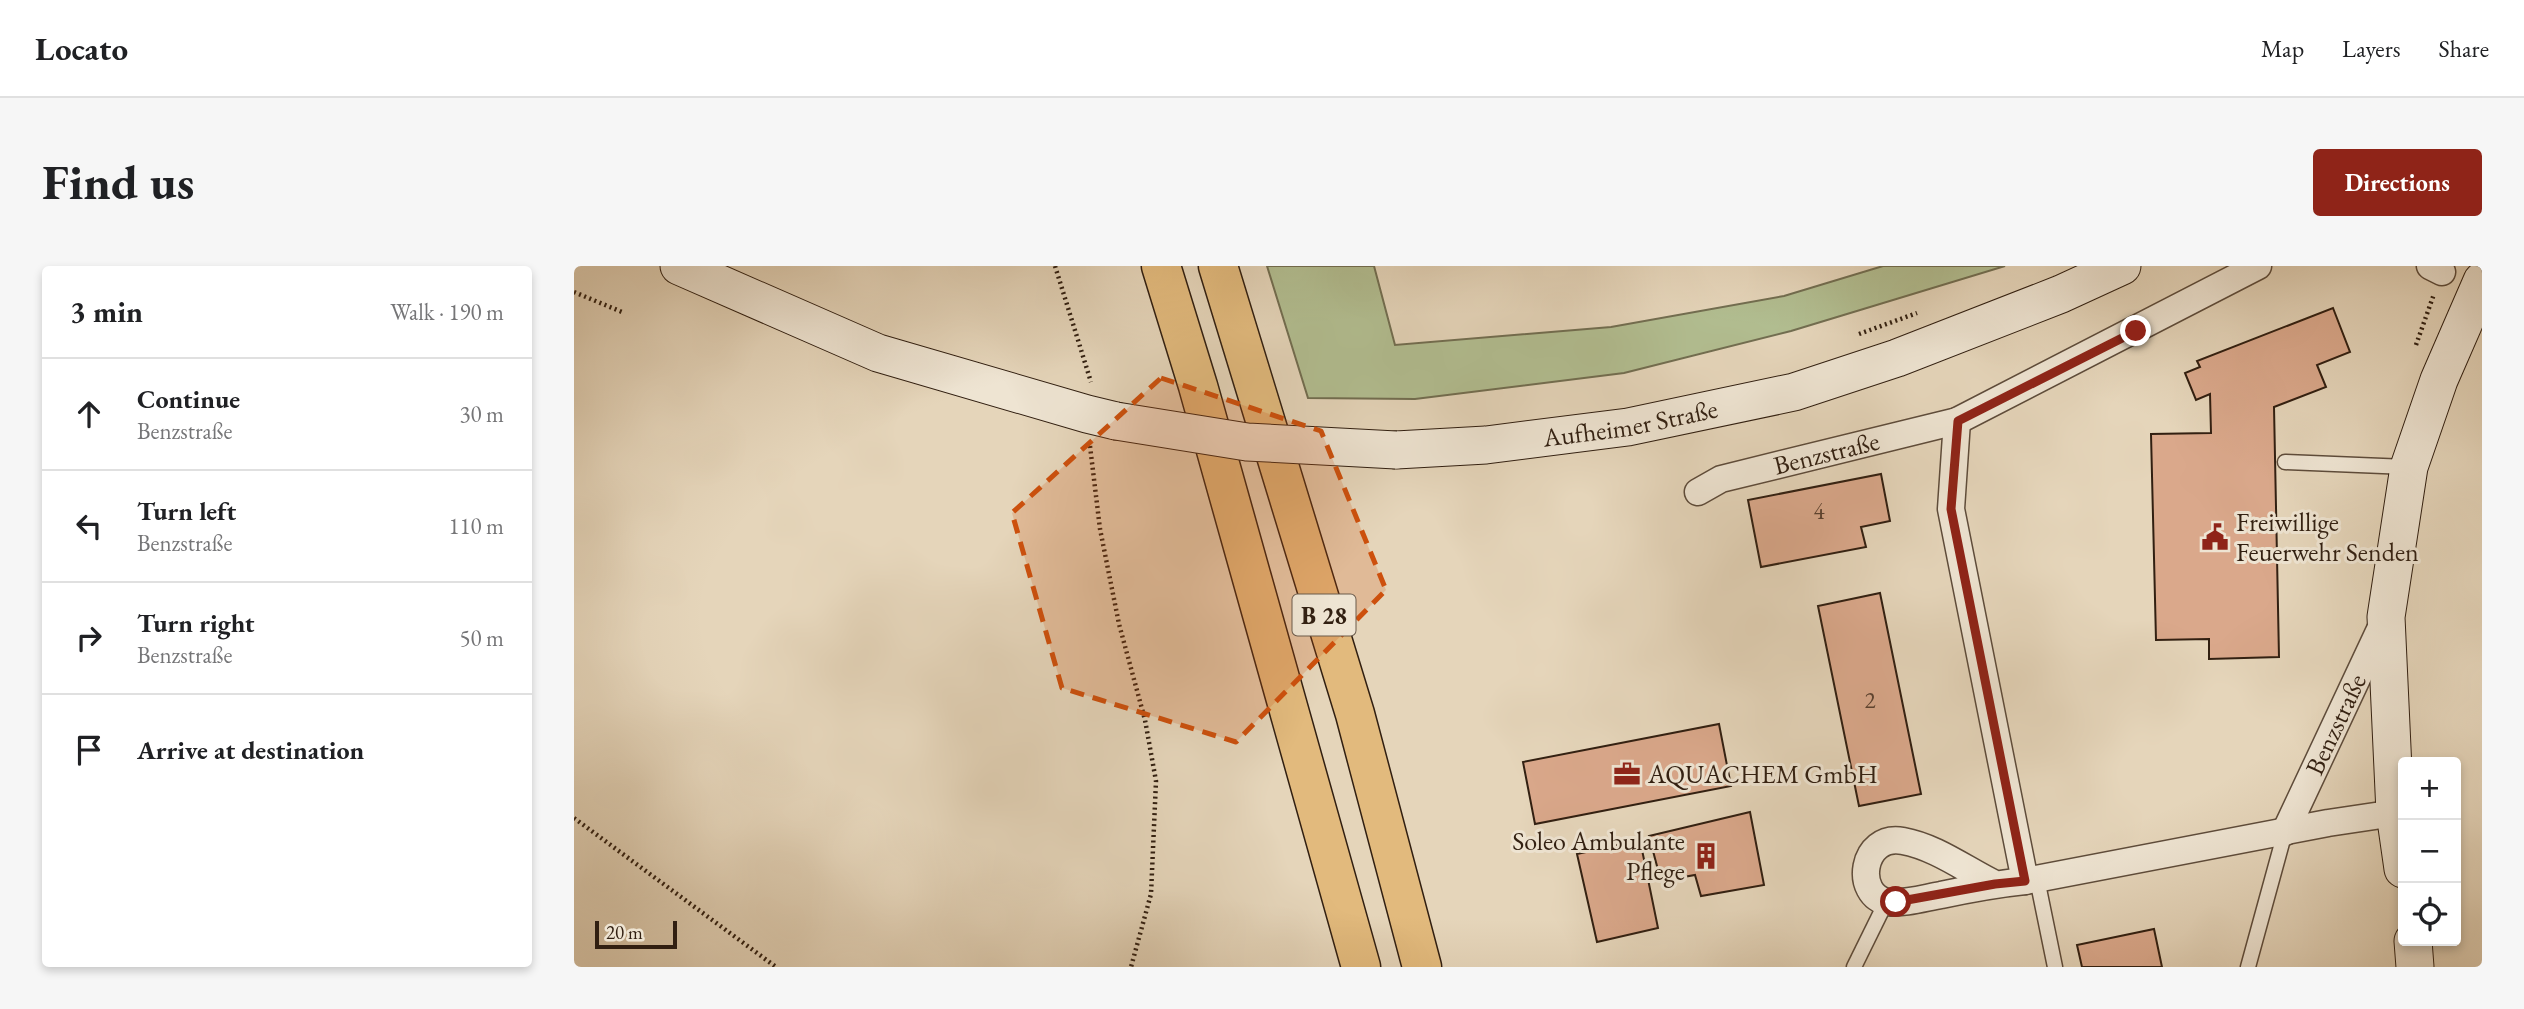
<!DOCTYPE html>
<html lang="en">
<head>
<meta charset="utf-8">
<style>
  :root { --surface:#fff; --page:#f6f6f6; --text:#202124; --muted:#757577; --line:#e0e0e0; --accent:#8f2418 }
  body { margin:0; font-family:"EB Garamond",serif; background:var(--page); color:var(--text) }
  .controls { position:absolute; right:21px; bottom:21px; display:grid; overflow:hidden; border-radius:7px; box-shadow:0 4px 10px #0003 }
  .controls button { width:63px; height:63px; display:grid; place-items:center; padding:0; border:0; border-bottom:2px solid var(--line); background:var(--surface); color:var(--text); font:35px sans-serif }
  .scale { position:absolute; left:21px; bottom:18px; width:82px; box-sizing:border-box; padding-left:7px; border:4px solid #311f11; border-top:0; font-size:19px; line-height:24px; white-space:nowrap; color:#311f11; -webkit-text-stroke:5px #eee4d2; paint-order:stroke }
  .stop { position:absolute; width:21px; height:21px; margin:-16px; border:5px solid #8f2418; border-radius:50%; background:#fff }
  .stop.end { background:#8f2418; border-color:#fff; box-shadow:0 2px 7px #0008 }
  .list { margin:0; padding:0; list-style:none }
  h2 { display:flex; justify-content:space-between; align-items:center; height:91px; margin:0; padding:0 28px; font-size:30px }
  h2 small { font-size:23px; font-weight:400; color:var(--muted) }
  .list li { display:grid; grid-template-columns:46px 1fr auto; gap:21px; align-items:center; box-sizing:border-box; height:112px; padding:0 28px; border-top:2px solid var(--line) }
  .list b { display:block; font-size:26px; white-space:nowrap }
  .list p { margin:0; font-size:23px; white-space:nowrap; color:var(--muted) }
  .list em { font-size:23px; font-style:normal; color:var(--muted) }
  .icon { flex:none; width:38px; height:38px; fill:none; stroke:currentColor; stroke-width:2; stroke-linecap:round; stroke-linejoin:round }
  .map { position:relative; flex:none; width:1908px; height:701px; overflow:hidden; border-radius:7px }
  header { display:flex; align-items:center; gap:42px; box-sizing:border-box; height:98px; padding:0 35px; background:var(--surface); border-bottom:2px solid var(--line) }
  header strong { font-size:33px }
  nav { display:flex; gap:38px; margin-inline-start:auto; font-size:24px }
  .intro { display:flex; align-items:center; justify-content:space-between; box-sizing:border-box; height:168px; padding:0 42px }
  h1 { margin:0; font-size:49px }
  .button { padding:18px 32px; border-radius:7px; background:var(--accent); color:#fff; font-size:24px; font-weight:700 }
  main { display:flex; gap:42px; padding:0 42px }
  aside { flex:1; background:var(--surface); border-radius:7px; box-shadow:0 4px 10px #0003 }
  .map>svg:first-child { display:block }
  .green { fill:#b2be91; stroke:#726e51; stroke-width:2 }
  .building { fill:#daa88b; stroke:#311f11; stroke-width:2 }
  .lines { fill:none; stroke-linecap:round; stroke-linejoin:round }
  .lane-casing { stroke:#5e4c3b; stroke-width:17 }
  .street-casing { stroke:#5e4c3b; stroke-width:29 }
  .secondary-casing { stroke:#311f11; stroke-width:39 }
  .highway-casing { stroke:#311f11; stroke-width:41 }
  .path { stroke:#311f11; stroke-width:4.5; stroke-dasharray:2 3.5; stroke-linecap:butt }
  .lane { stroke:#eee4d2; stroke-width:14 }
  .street { stroke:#eee4d2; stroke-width:26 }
  .secondary { stroke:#eee4d2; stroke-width:37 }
  .highway { stroke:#e2ba7d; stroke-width:38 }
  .secondary-bridge-casing { stroke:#311f11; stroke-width:39; stroke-linecap:butt }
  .secondary-bridge { stroke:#eee4d2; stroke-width:37 }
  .route { stroke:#8f2418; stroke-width:9 }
  .marked { fill:#cd500d; fill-opacity:0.2; stroke:#cd500d; stroke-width:5; stroke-dasharray:14 9; stroke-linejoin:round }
  .labels { text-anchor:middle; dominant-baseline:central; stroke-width:6; stroke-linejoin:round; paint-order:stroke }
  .number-label { font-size:23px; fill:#5b4130 }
  .shield { fill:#eee4d2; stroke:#6a5a4b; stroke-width:2 }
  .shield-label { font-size:24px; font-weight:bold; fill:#311f11 }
  .street-label { font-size:26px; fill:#311f11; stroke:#eee4d2 }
  .poi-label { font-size:26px; fill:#311f11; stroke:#eee4d2; text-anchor:start }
</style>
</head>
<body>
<header>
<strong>Locato</strong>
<nav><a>Map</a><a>Layers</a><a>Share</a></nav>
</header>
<div class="intro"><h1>Find us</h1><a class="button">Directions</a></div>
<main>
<aside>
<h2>3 min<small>Walk · 190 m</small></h2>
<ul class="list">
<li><svg class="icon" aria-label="ahead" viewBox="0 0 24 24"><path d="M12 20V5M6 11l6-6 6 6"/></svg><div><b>Continue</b><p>Benzstraße</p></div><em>30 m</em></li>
<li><svg class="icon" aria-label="left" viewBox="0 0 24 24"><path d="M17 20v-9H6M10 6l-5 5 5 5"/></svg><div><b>Turn left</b><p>Benzstraße</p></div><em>110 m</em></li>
<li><svg class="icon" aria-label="right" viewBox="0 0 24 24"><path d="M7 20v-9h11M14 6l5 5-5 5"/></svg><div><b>Turn right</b><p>Benzstraße</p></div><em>50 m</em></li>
<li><svg class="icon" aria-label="arrive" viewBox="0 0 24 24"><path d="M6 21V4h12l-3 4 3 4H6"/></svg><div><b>Arrive at destination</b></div></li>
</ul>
</aside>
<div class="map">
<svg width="1908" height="701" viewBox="0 0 1908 701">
  <rect width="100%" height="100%" fill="#e5d5ba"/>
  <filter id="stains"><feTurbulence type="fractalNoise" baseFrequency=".00286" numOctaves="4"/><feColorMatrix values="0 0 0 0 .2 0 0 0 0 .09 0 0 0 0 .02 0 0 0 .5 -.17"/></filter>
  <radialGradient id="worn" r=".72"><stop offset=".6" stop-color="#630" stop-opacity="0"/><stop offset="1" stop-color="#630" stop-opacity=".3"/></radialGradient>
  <polygon class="green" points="693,0 800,0 821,79 1037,61 1210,30 1309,0 1431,0 1217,65 1050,107 841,133 734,132"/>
  <g class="building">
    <polygon points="1759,42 1776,86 1743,99 1752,121 1700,141 1705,391 1635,393 1635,373 1582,374 1577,168 1637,167 1636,128 1622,134 1611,107 1626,101 1623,95"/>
    <polygon points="1307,208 1316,255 1287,261 1292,281 1187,301 1174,234"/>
    <polygon points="1306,327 1347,528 1285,540 1244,340"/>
    <polygon points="1145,458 1157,520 961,558 949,496"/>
    <polygon points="1176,546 1190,619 1127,630 1121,609 1087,615 1075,570"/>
    <polygon points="1066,574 1084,662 1023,676 1003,588"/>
    <polygon points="1580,663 1588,701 1508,701 1503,679"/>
  </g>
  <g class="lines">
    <defs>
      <g id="lane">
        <polyline points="1711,196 1833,201"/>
        <polyline points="1463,613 1481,701"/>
        <polyline points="1280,701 1312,636"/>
        <polyline points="1674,701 1711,566"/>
      </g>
      <g id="street">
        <polyline points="1856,0 1868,6"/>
        <polyline points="1383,155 1377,243 1451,615"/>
        <path id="s1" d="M 1124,226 L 1147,213 L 1383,155 L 1684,0"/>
        <path id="s2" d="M 1711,566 L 1810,355"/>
        <path d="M 1421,618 C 1392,604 1362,581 1329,575 C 1287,567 1279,630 1314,636 C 1330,638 1350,632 1367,629 C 1395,623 1422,618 1451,615 L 1754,557 L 1821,547"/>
      </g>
      <g id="secondary">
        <polyline points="105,0 304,87 513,148 542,155"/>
        <path id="s3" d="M 822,184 L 912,179 L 1054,161 L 1220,126 L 1323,92 L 1487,28 L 1548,0"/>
        <polyline points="1829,603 1821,547 1812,351 1835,201 1865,114 1908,15"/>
        <polyline points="1839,675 1841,701"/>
      </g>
      <g id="highway">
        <polyline points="587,0 624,120 787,701"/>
        <polyline points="644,0 781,448 848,701"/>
      </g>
    </defs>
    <use href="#lane" class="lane-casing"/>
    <use href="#street" class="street-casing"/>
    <use href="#secondary" class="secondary-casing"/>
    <use href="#highway" class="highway-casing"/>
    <g class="path">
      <polyline points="481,0 517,116"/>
      <polyline points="0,26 48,46"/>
      <polyline points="1285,68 1343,47"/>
      <polyline points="1842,79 1860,28"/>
      <polyline points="516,180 526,263 545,358 571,454 582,515 577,628 557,701"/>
      <polyline points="0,552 202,701"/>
    </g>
    <use href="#lane" class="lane"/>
    <use href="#street" class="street"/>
    <use href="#secondary" class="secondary"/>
    <use href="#highway" class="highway"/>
    <defs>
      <polyline id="secondary-bridge" points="542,155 673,176 822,184"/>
    </defs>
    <use href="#secondary-bridge" class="secondary-bridge-casing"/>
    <use href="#secondary-bridge" class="secondary-bridge"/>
  </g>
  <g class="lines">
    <polyline class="route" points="1322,636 1421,618 1451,615 1377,243 1384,155 1562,65"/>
  </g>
  <path class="marked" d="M 587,112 L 747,165 L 812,324 L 662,476 L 488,422 L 438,247 Z"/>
  <defs>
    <symbol id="civic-bare" viewBox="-9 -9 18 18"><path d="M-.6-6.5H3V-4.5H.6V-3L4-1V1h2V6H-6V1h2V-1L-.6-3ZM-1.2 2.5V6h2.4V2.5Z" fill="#8f2418" stroke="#eee4d2" stroke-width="2.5" paint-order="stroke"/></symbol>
    <symbol id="office-bare" viewBox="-9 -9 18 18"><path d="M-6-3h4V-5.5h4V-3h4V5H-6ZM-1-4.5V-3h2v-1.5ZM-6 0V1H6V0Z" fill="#8f2418" stroke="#eee4d2" stroke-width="2.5" paint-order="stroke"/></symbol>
    <symbol id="building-bare" viewBox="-9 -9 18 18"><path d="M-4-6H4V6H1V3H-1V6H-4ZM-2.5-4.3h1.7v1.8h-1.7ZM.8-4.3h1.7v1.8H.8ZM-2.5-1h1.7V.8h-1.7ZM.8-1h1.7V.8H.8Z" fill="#8f2418" stroke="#eee4d2" stroke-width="2.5" paint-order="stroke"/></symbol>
  </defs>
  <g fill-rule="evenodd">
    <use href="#civic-bare" x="1622" y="252" width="38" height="38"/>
    <use href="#office-bare" x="1034" y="489" width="38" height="38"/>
    <use href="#building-bare" x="1113" y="571" width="38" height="38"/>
  </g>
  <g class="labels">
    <g class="number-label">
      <text x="1245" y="245">4</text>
      <text x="1296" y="434">2</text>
    </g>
    <rect class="shield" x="718.5" y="328.5" width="63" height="41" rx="5"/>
    <g class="shield-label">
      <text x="750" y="349">B 28</text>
    </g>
    <g class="street-label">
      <text stroke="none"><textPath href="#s3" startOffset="236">Aufheimer Straße</textPath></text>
      <text stroke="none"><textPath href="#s1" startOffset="135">Benzstraße</textPath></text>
      <text stroke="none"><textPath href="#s2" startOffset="119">Benzstraße</textPath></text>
    </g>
    <g class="poi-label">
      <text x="1662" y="256">Freiwillige<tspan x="1662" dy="30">Feuerwehr Senden</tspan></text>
      <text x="1074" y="508">AQUACHEM GmbH</text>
      <text x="1111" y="575" text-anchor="end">Soleo Ambulante<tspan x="1111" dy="30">Pflege</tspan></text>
    </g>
  </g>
  <rect width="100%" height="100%" filter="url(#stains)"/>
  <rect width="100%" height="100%" fill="url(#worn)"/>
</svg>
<div class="controls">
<button>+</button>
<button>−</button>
<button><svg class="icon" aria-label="locate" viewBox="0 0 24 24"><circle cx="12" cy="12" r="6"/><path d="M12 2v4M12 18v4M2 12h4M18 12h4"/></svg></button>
</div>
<div class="scale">20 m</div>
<div class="stop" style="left:1322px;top:636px"></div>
<div class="stop end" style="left:1562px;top:65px"></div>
</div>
</main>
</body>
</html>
